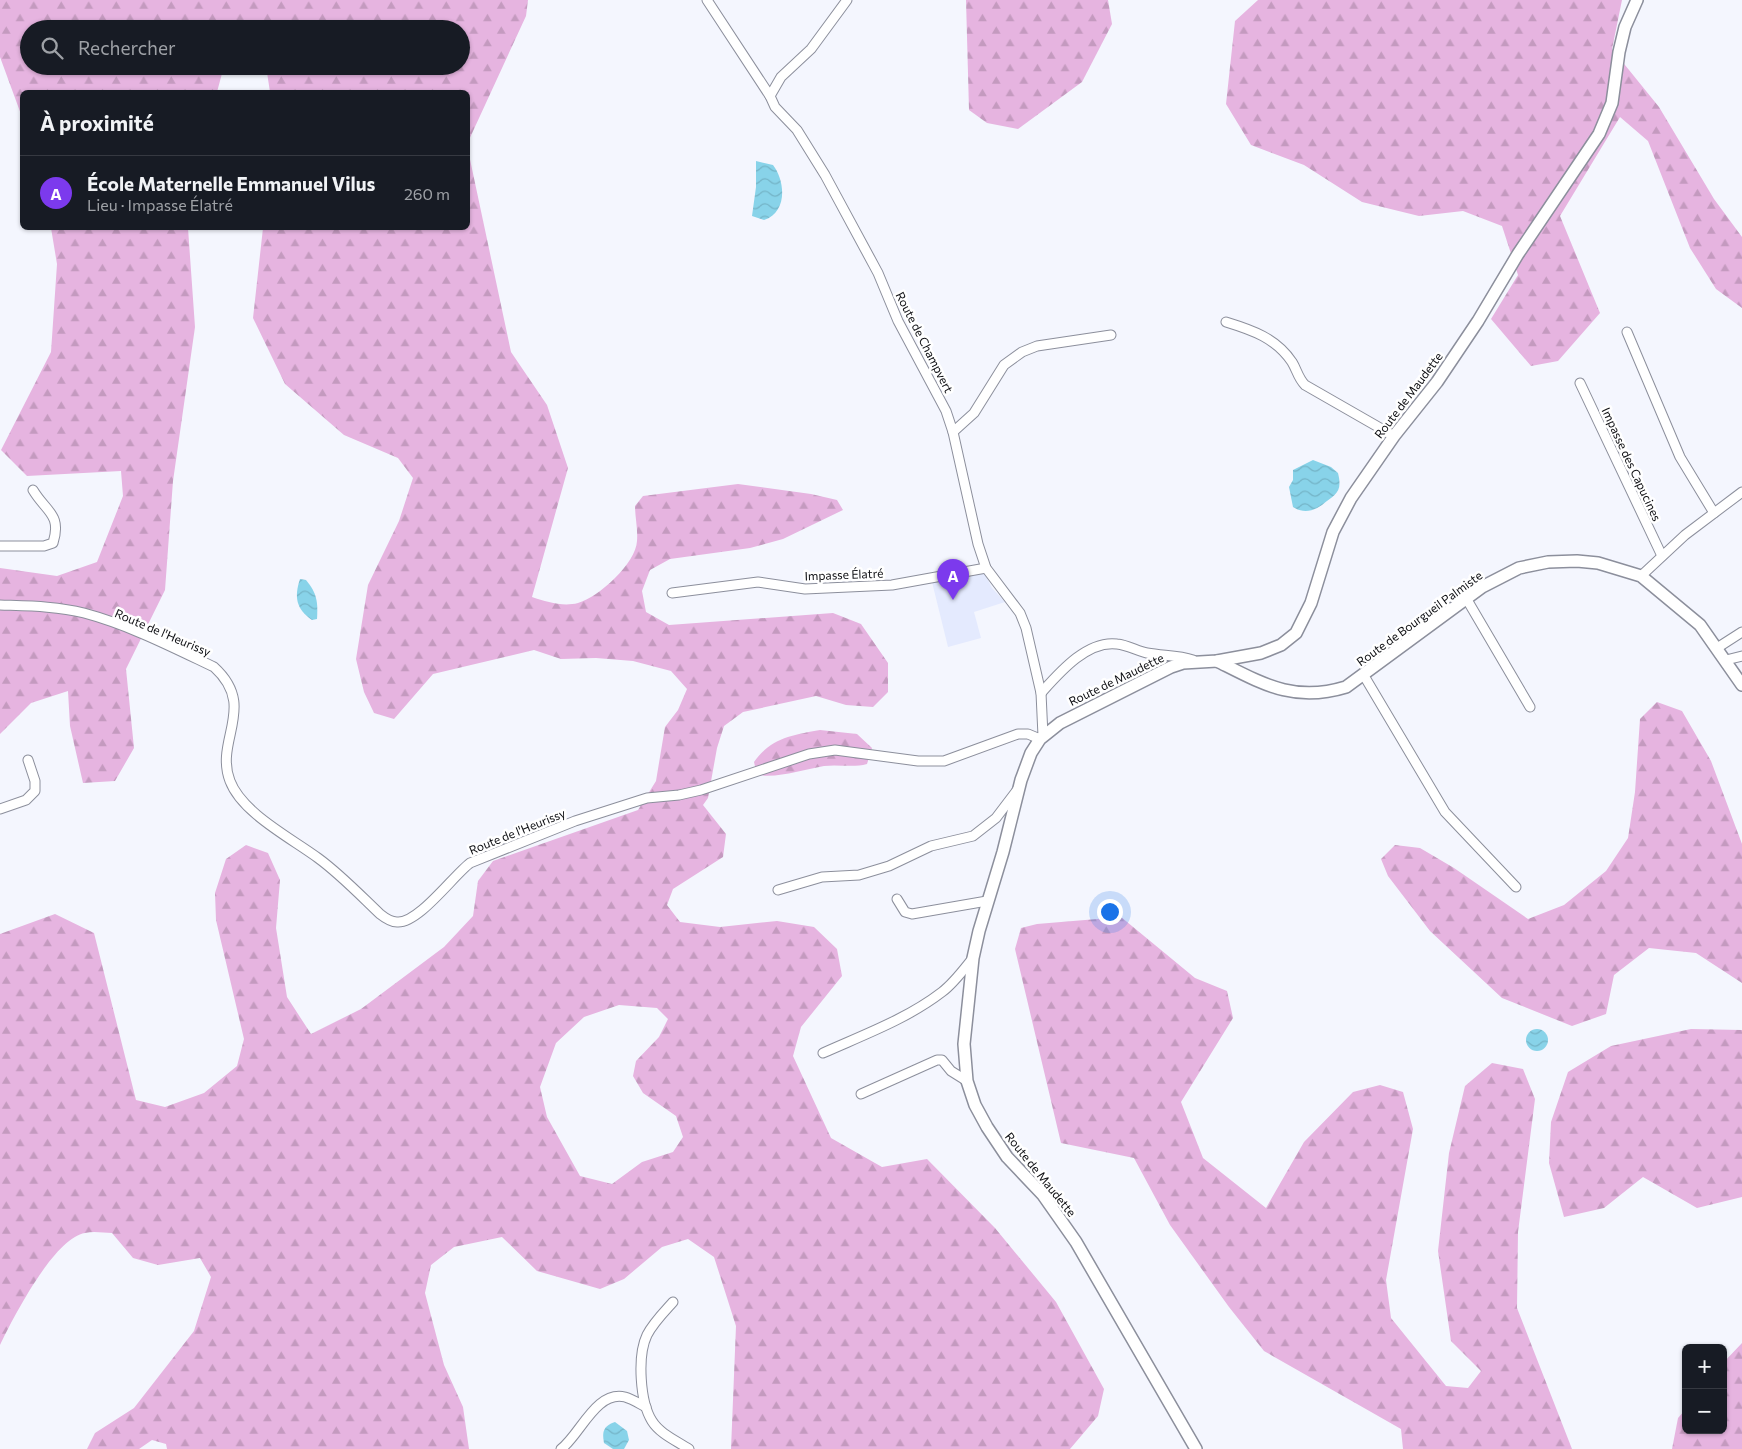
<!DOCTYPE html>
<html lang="fr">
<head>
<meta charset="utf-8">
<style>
  :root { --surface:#171b24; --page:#20242c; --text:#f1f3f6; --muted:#9ea1a6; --line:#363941; --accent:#7c3aed }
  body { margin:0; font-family:Commissioner,sans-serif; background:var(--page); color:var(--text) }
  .controls { position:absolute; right:15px; bottom:15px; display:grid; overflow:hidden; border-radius:8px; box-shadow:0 1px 4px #0004 }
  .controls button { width:45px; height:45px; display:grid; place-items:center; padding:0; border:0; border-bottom:1px solid var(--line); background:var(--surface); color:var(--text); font:25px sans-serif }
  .you { position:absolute; left:1109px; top:911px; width:18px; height:18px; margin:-12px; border:4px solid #fff; border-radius:50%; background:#1a73e8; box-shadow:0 0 0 8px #1a73e833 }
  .badge { display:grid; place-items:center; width:32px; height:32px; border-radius:50%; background:var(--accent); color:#fff; font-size:16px; font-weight:700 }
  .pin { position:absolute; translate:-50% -41px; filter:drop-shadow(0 1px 2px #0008) }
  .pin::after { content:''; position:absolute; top:26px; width:18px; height:15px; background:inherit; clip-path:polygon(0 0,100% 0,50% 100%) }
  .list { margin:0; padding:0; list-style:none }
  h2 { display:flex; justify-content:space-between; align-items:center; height:65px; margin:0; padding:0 20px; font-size:21px }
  h2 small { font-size:16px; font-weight:400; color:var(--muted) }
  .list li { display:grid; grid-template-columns:32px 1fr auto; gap:15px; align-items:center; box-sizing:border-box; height:75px; padding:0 20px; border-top:1px solid var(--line) }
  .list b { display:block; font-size:19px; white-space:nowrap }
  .list p { margin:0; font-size:16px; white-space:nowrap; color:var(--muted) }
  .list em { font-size:16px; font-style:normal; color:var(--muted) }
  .icon { flex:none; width:28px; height:28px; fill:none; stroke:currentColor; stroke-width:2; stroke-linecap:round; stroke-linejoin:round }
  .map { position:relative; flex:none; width:1742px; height:1449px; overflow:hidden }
  .search { position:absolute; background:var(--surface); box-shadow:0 1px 4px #0004; left:20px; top:20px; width:450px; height:55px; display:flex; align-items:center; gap:12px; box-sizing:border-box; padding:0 18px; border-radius:28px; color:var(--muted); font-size:19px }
  .panel { position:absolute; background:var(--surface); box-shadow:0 1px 4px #0004; left:20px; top:90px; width:450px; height:140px; border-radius:8px }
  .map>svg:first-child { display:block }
  .built { fill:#e4eafe }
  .forest { fill:url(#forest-firs); fill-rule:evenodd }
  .water { fill:url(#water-waves) }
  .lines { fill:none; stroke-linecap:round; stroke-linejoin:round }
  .minor-casing { stroke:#8c8f9c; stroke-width:11 }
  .tertiary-casing { stroke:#8c8f9c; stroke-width:14 }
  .minor { stroke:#fff; stroke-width:9 }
  .tertiary { stroke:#fff; stroke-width:11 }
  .labels { text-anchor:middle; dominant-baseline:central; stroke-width:5; stroke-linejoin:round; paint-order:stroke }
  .street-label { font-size:12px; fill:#0b0c10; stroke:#fff }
</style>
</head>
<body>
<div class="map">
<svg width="1742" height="1449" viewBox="0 0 1742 1449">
  <defs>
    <pattern id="forest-firs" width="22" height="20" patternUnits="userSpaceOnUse" patternTransform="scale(1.25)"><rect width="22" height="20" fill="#e6b4e0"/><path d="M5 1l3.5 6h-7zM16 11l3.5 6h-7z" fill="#c49abf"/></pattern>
    <pattern id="water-waves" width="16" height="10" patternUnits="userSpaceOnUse" patternTransform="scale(1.25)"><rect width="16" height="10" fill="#88d3e9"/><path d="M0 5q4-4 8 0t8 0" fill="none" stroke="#74b4c7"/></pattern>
  </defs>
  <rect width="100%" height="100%" fill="#f4f6fe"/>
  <polygon class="built" points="984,572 992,588 1005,602 974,612 981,638 948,647 932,582"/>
  <g class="forest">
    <polygon points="0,0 528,0 526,16 468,142 468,92 270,92 266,66 461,66 461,29 29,29 29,66 224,66 217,92 22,92 22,117 0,57"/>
    <polygon points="966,0 1108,0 1112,24 1082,82 1018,129 987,123 969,110"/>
    <polygon points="1258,0 1622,0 1612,49 1659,107 1714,199 1742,237 1742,308 1716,289 1690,248 1648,141 1620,117 1560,216 1600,313 1558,361 1531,366 1491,319 1518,275 1502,226 1463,211 1419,216 1362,202 1304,165 1251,145 1226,104 1235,21"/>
    <path d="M 468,150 L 511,352 L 547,405 L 568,468 L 532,597 C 547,602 563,607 578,603 C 599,597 636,563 637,541 C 638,529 635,517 635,506 L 643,496 L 738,484 L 811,494 L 837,500 L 843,510 L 783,539 L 750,548 L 670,559 L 650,570 L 642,591 L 646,612 L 669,625 L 833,613 L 861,624 L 888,663 L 888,692 L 873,707 L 846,705 L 816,696 L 743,712 L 724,726 L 717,748 L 708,798 L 703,805 L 726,834 L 723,857 L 673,889 L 667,905 L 680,922 L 720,927 L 777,921 L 814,927 L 837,949 L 842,976 L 801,1027 L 793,1056 L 831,1138 L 882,1167 L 927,1159 L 995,1228 L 1056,1302 L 1104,1389 L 1098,1416 L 1070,1449 L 731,1449 L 736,1326 L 714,1257 L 688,1239 L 662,1247 L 624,1279 L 600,1289 L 537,1271 L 502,1237 L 454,1247 L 431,1265 L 425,1293 L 444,1365 L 463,1407 L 469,1449 L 167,1449 L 166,1444 L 152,1440 L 139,1449 L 87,1449 L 95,1433 L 134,1408 L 194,1331 L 211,1277 L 200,1258 L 158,1265 L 133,1258 L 112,1233 C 104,1233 94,1231 85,1233 C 54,1238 13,1318 0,1345 L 0,934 L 55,914 L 94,933 L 136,1100 L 165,1107 L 204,1093 L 237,1066 L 244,1039 L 216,920 L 215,893 L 226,859 L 246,845 L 268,853 L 280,880 L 276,928 L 287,997 L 311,1034 L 361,1009 L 444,947 L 473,916 L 478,881 L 493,861 L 638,810 L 656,781 L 665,727 L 678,710 L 687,689 L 671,671 L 633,661 L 596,658 L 561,659 L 534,650 L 433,674 L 394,719 L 374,713 L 364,692 L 356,659 L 368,585 L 399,521 L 413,478 L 398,458 L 344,435 L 285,384 L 253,318 L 263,228 L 468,228 ZM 619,1005 L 657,1008 L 668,1019 L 659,1037 L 636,1061 L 633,1076 L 643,1093 L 676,1116 L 683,1137 L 673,1152 L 642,1162 L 612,1184 L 580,1176 L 547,1117 L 540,1087 L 556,1043 L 584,1017 Z"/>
    <polygon points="51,228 188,228 195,327 173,481 165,590 126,669 134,748 115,781 83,783 70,726 68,691 31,703 0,734 0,568 57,576 97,562 123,496 121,471 27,476 1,450 51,352 57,264"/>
    <polygon points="1657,702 1682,711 1711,761 1742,844 1742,983 1696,953 1649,948 1614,975 1606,1014 1572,1026 1502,998 1430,931 1388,876 1381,859 1395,845 1420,848 1454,868 1528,919 1564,905 1606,871 1628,838 1635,792 1640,719"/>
    <path d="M 820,730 L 857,734 L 872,748 L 867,764 C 853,768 839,764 824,766 C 801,770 781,778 757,775 L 754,762 C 771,738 792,735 820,730 Z"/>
    <polygon points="1121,917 1195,978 1227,991 1233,1018 1181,1102 1203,1158 1266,1208 1304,1142 1353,1092 1380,1085 1403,1092 1413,1129 1386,1280 1391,1318 1446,1386 1468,1388 1481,1371 1451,1341 1438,1251 1449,1153 1465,1086 1492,1063 1523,1069 1535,1099 1518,1232 1517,1308 1572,1449 1403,1449 1401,1429 1264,1351 1229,1307 1170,1225 1134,1158 1061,1143 1015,949 1021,928 1037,924"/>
    <polygon points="1691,1029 1742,1030 1742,1197 1697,1208 1643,1177 1604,1208 1564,1217 1549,1163 1551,1122 1568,1072 1611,1046"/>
    <polygon points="1742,1343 1742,1449 1672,1449 1678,1418 1686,1409 1686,1430 1723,1430 1723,1363"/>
  </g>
  <g class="water">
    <path d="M 756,161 L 773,165 C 786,182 787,213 764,220 L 752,216 L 756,187 Z"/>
    <path d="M 1313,460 L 1331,467 L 1338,473 C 1343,493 1335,494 1322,505 C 1313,511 1304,514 1293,507 L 1289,487 L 1293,480 L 1293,470 Z"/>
    <path d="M 300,579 L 306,580 C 317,593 318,602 317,619 L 312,620 C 296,609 294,597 300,579 Z"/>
    <circle cx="1537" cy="1040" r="11"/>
    <path d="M 615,1422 L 627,1431 L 629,1440 L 624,1449 L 613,1449 L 604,1443 C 602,1432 603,1426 615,1422 Z"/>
  </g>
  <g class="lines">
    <defs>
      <g id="minor">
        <polyline points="707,0 770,96"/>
        <polyline points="847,0 811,49 781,77 770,96 775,107 797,130 825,175 878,273 898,321 946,411 953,432 978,544 986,568 1020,613 1026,628 1041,693 1043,736"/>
        <path d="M 1226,322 C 1252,330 1276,338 1292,362 C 1297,370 1298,378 1305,385 L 1394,436"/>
        <polyline points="1627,332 1680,457 1714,513"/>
        <polyline points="1580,383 1662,556"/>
        <polyline points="953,432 974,413 1004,365 1022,352 1037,346 1111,335"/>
        <path d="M 0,546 L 44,546 L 53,543 C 62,514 46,512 33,490"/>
        <polyline points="1641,576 1685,535 1742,492"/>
        <polyline points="672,593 758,582 805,589 892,585 986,568"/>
        <polyline points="1466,598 1530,707"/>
        <path d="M 0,605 C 28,606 56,606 84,613 C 129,625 172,647 214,667 C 258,707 214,740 230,781 C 242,813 291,838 318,858 C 340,874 360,895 380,914 C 385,918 391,922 397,922 C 418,924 453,876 470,863 L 575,821 L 647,798 L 679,795 L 701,790 L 809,754 L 835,750 L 918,761 L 944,761 L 1018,734 L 1028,734 L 1040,739"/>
        <polyline points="1717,648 1742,632"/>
        <polyline points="1726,660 1742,656"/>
        <polyline points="1363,674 1445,812 1516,887"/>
        <path d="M 1041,693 C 1059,673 1087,640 1117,644 C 1128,645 1137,651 1147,653 C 1163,656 1178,655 1193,660"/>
        <polyline points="0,809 26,800 35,791 35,781 28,760"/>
        <polyline points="778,890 822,877 859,875 889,866 931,846 973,836 996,818 1018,789"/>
        <polyline points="897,899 905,912 912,914 987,901"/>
        <path d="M 823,1053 C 863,1035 907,1019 942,992 C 954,983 964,969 973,958"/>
        <polyline points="861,1094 937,1060 942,1060 951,1071 967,1081"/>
        <path d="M 673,1302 C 664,1312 653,1323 647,1335 C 637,1356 640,1402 652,1421 C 660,1434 677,1441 689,1449"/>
        <path d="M 561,1449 C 580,1435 596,1390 625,1397 C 632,1399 640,1404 646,1407"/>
      </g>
      <g id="tertiary">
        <path d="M 1217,661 C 1263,684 1294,703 1346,687 L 1482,587 L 1519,568 L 1548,562 L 1577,561 L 1598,563 L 1641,576 L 1700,625 L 1742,685"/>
        <polyline points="1196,1449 1076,1242 1043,1195 1007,1157 987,1127 975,1105 967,1081 964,1044 973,958 979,931 1003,852 1021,780 1031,753 1040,739 1060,723 1171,667 1183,663 1217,661 1261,653 1281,645 1296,633 1311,603 1333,532 1351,498 1394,436 1437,382 1478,321 1518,254 1599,134 1612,103 1619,52 1625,27 1637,0"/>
      </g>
    </defs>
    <use href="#minor" class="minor-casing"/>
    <use href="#tertiary" class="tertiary-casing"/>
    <use href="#minor" class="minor"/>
    <use href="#tertiary" class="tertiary"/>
  </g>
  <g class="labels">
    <g class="street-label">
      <text transform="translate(925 342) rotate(63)">Route de Champvert</text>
      <text transform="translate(1408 395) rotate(-53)">Route de Maudette</text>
      <text transform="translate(1632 464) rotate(65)">Impasse des Capucines</text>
      <text transform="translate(844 574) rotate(-2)">Impasse Élatré</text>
      <text transform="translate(1419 618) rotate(-36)">Route de Bourgueil Palmiste</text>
      <text transform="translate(163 632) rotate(23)">Route de l'Heurissy</text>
      <text transform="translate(1116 679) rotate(-26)">Route de Maudette</text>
      <text transform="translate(517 831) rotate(-22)">Route de l'Heurissy</text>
      <text transform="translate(1041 1174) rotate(51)">Route de Maudette</text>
    </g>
  </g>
</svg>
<div class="controls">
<button>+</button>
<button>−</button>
</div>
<div class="you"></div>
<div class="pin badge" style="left:953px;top:600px">A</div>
<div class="search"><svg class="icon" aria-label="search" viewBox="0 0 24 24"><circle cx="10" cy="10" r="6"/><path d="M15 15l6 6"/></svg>Rechercher</div>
<section class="panel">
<h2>À proximité<small></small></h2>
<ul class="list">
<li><span class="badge">A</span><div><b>École Maternelle Emmanuel Vilus</b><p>Lieu · Impasse Élatré</p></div><em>260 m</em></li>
</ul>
</section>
</div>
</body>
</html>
